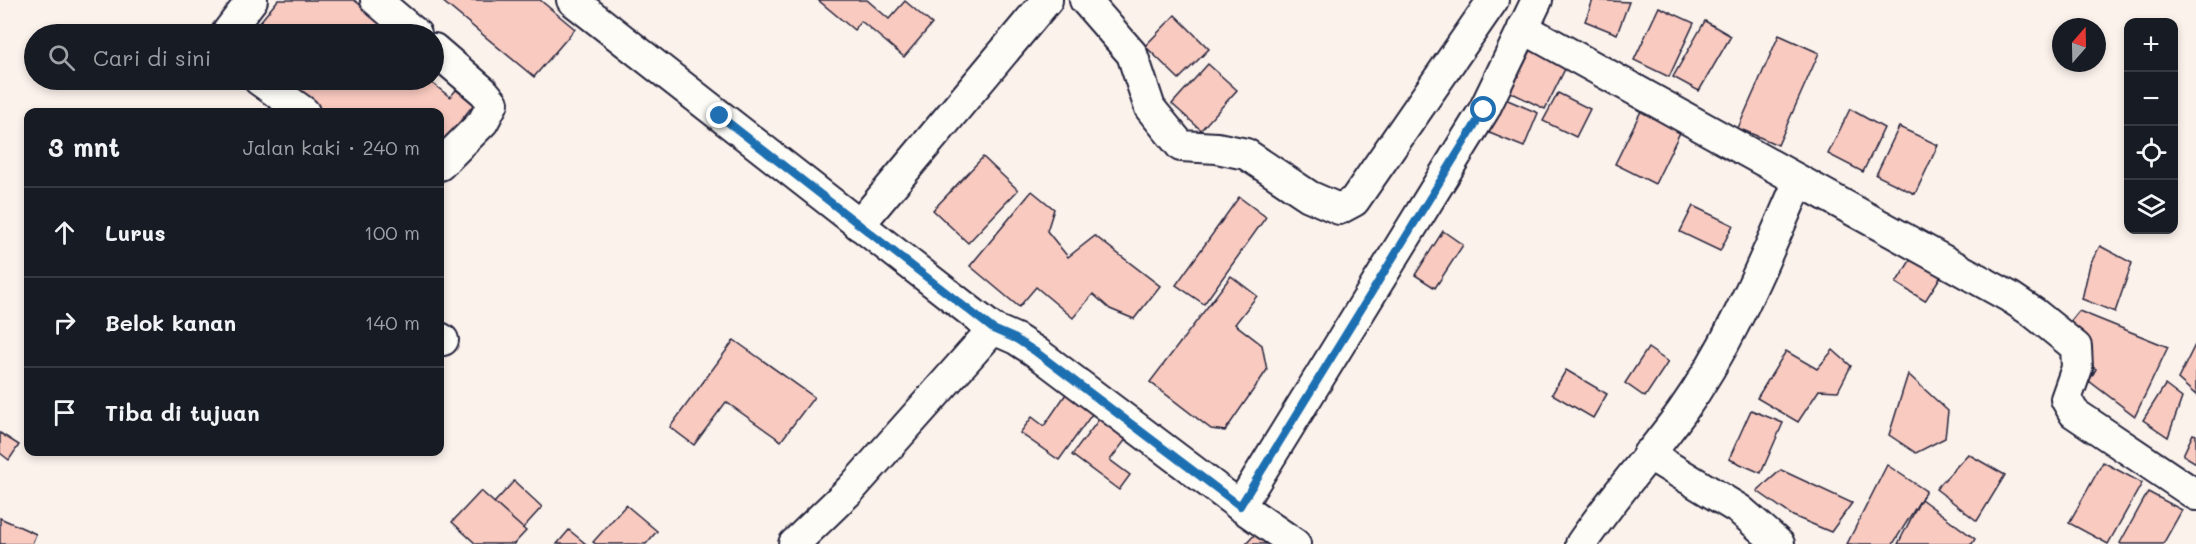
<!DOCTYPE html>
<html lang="id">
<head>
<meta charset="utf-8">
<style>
  :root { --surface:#171b24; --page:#20242c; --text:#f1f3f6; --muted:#9ea1a6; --line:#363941 }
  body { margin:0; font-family:Mali,sans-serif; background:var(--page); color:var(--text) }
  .controls { position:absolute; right:18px; top:18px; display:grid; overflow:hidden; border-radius:12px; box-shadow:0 3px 9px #0003 }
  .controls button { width:54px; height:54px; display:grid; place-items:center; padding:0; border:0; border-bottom:2px solid var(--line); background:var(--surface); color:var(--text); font:30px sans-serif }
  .compass { position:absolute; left:2052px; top:18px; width:54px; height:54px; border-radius:50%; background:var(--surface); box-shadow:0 3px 9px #0003; rotate:20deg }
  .stop { position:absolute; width:18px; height:18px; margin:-14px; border:4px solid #1f6fb2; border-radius:50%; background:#fff }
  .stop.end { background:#1f6fb2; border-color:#fff; box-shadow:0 2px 6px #0008 }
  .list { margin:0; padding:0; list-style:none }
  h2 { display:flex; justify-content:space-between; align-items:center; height:78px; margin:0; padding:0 24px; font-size:26px }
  h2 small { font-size:20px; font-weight:400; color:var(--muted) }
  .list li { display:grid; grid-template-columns:39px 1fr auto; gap:18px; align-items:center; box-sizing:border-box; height:90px; padding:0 24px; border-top:2px solid var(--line) }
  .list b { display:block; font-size:22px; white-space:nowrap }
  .list em { font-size:20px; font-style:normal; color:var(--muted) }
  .icon { flex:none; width:33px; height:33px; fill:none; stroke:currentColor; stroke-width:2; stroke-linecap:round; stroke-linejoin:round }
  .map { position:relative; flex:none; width:2196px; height:544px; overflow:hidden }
  .search { position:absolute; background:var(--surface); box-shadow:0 3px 9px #0003; left:24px; top:24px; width:420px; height:66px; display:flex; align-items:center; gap:15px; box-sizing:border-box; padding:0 21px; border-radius:33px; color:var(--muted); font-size:22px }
  .panel { position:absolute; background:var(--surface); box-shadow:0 3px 9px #0003; left:24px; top:108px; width:420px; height:348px; border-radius:12px }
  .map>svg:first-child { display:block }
  .building { fill:#f9cac0; stroke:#22223b; stroke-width:1.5 }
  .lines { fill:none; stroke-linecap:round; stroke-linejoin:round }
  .street-casing { stroke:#22223b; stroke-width:34 }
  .street { stroke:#fdfcf7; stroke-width:30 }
  .route { stroke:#1f6fb2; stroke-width:8 }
</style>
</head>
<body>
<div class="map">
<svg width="2196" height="544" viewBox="0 0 2196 544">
  <rect width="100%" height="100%" fill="#fcf2ec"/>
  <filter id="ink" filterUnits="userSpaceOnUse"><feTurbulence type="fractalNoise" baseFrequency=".0167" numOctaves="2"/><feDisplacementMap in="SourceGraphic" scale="12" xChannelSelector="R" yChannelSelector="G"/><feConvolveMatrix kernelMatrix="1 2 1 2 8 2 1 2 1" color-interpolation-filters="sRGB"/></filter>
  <g filter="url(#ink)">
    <g class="building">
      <polygon points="278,0 354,0 397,34 250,34"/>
      <polygon points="441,0 540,0 575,29 534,77"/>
      <polygon points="818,0 867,0 889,19 905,1 932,24 904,57 861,21 854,30"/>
      <polygon points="1593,0 1629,2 1617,34 1585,21"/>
      <polygon points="1659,7 1694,23 1669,77 1634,60"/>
      <polygon points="1175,15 1209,49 1179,79 1145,46"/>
      <polygon points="1705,21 1731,36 1699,91 1673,77"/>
      <polygon points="1779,35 1819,53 1778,145 1738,128"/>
      <polygon points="1535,42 1570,59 1545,109 1510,92"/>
      <polygon points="1208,64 1237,90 1201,130 1172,104"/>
      <polygon points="282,80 428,80 450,97 456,90 474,104 440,147 440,112 323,112"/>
      <polygon points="1558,93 1590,109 1576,137 1543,121"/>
      <polygon points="1496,95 1538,113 1524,147 1482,130"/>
      <polygon points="1645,103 1685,122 1655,184 1615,164"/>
      <polygon points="1850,109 1884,128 1863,172 1828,154"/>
      <polygon points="1899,127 1938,145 1915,194 1876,175"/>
      <polygon points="983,157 1018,190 968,243 933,210"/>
      <polygon points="1032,191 1054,209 1047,231 1068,257 1095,236 1160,286 1134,319 1110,309 1093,294 1073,318 1036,287 1019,307 970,266"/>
      <polygon points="1239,197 1266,217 1204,304 1176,285"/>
      <polygon points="1693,206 1733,225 1720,251 1680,232"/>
      <polygon points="1443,231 1463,245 1435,288 1415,275"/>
      <polygon points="2100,246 2132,263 2115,312 2082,299 2090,264"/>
      <polygon points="1916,251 1945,270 1925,301 1896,283"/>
      <polygon points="1231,276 1257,296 1235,324 1262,345 1267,370 1225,431 1211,429 1150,382"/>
      <polygon points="2079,311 2168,347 2135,416 2089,381 2096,369 2089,364 2065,328"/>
      <polygon points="734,340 814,397 781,441 726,402 694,445 670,427"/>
      <polygon points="2195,345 2196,345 2196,395 2178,379"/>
      <polygon points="1648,348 1668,362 1645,397 1625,383"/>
      <polygon points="1833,350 1851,366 1838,391 1819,390 1798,422 1757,398 1786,351 1817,369"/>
      <polygon points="1566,370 1607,394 1593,418 1552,394"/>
      <polygon points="1908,374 1948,411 1945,438 1916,453 1889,435"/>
      <polygon points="2165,385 2182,398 2168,437 2143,420"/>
      <polygon points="1068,391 1095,410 1059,460 1020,433 1032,417 1044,426"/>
      <polygon points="1751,410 1783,423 1761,473 1729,459"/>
      <polygon points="1103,414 1130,434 1110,460 1130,475 1119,490 1072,455"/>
      <polygon points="0,433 19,445 9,460 0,453"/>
      <polygon points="2193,434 2196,435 2196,463 2183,455"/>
      <polygon points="1968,454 2005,475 1977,521 1936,489"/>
      <polygon points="2103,462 2142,483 2108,544 2069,523"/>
      <polygon points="1887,465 1926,491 1893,544 1847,544"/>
      <polygon points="1781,470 1852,503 1831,532 1793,516 1757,491"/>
      <polygon points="514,481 542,507 522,529 494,503"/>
      <polygon points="481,491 526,531 514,544 476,544 452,522"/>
      <polygon points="2148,492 2182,510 2163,544 2121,544 2120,543"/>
      <polygon points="1921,499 1975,539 1972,544 1898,544"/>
      <polygon points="626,505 657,531 646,544 596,544 593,542"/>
      <polygon points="0,518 36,534 32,544 0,544"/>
      <polygon points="569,530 586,544 557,544"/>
      <polygon points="1258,531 1273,544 1246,544"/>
    </g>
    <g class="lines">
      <defs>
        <g id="street">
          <polyline points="376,0 416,34"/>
          <polyline points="572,0 993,329"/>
          <polyline points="1085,0 1132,54 1150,108 1181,146 1217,148 1246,154 1309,196 1339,209 1354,201 1493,0"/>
          <polyline points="1523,28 2010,297 2034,313 2076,347 2077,368 2066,399 2074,413 2196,495"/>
          <polyline points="226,34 252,0"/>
          <polyline points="434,49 484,92 493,103 483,122 440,165"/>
          <polyline points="259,80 304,112"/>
          <polyline points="859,225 1047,0"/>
          <polyline points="440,338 443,340"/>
          <polyline points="1648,454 1740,510 1779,544"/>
          <polyline points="1240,506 1484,110 1537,0"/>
          <polyline points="794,544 851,489 993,329 1016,339 1036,352 1240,506 1295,544"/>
          <path d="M 1581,544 C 1612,498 1649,457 1681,413 C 1732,342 1764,260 1799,181"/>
        </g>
      </defs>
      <use href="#street" class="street-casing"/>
      <use href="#street" class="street"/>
    </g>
  </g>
  <g class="lines" filter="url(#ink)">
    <polyline class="route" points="720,116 993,329 1016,339 1036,352 1240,506 1484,110"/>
  </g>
</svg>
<div class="controls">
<button>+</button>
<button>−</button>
<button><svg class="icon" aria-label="locate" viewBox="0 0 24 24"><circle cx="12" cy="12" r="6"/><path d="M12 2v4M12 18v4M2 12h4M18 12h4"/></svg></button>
<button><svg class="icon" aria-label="layers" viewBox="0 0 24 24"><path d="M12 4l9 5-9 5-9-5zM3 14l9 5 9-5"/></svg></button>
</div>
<svg class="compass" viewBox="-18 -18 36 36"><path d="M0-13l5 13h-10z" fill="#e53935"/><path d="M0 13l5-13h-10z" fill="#9ea1a6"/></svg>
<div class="stop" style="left:1484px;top:110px"></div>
<div class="stop end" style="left:720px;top:116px"></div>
<div class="search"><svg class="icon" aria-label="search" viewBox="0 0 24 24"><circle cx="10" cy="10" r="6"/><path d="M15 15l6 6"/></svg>Cari di sini</div>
<section class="panel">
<h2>3 mnt<small>Jalan kaki · 240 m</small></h2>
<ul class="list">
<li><svg class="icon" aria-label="ahead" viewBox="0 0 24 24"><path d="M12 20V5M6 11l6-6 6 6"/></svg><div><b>Lurus</b></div><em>100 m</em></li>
<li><svg class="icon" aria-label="right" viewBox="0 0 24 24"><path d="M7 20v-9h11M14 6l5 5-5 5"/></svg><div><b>Belok kanan</b></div><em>140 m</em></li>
<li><svg class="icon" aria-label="arrive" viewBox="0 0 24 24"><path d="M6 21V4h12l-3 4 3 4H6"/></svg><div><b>Tiba di tujuan</b></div></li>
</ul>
</section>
</div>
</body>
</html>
